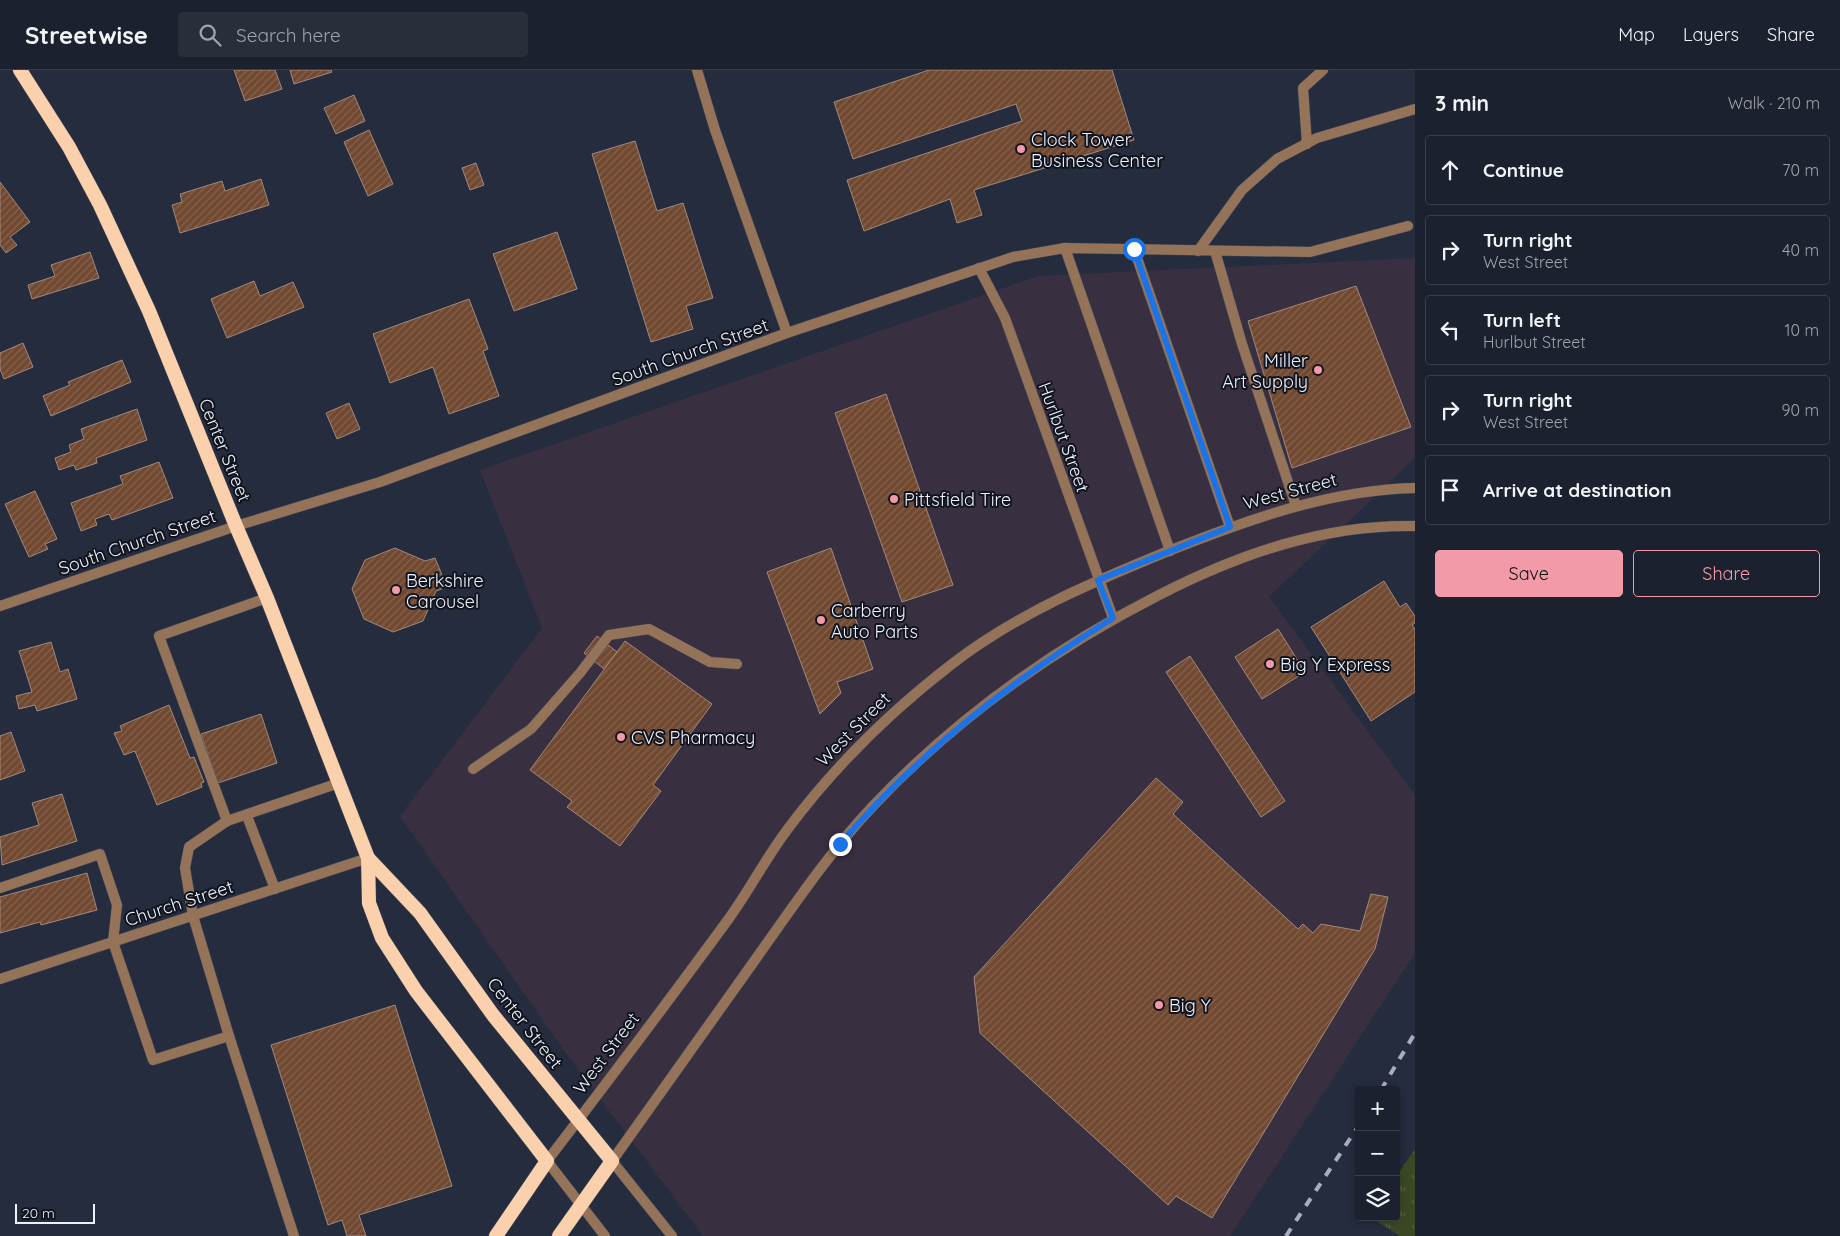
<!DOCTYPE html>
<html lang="en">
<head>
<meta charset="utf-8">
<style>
  :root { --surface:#1b212e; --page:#282e3a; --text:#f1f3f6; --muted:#a0a3aa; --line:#393e4a; --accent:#f39aa9 }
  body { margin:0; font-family:Quicksand,sans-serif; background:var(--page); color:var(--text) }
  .controls { position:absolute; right:15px; bottom:15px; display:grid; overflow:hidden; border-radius:5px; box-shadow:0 2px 8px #0003 }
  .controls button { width:45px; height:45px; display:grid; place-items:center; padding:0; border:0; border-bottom:1px solid var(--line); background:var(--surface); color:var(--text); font:25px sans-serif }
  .scale { position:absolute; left:15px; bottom:12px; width:80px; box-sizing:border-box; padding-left:5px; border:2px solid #ebf1fd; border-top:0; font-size:14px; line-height:18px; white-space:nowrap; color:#ebf1fd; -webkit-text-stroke:4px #11141d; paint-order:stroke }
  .stop { position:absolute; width:15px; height:15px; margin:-11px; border:4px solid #1a73e8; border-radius:50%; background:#fff }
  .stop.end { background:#1a73e8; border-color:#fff; box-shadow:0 1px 5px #0008 }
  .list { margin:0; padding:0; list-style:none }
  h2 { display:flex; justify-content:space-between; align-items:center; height:65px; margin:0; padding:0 20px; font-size:21px }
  h2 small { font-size:16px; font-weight:400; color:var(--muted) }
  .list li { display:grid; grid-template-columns:32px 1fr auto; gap:15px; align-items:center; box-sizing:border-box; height:70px; margin:0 10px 10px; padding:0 10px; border:1px solid var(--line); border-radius:5px }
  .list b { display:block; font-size:19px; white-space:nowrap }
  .list p { margin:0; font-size:16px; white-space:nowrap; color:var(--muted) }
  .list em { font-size:16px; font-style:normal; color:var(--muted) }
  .actions { display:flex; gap:10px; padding:15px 20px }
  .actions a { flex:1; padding:11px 0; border:1px solid var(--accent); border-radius:5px; text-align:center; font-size:18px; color:var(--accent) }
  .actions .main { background:var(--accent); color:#111 }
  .icon { flex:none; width:28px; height:28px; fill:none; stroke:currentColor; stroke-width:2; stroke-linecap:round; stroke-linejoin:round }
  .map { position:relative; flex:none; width:1415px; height:1166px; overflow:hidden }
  header { display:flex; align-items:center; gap:30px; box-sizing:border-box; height:70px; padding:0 25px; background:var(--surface); border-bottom:1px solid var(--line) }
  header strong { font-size:24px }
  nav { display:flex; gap:28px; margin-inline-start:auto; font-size:18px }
  .search { width:350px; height:45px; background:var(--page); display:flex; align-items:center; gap:12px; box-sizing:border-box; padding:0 18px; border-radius:5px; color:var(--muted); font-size:19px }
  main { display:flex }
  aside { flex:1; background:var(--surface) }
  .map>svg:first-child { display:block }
  .commercial { fill:#383040 }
  .park { fill:url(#park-tufts) }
  .building { fill:url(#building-hatch); stroke:#a1897b }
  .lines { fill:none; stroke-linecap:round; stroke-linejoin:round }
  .service-casing { stroke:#404859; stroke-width:11 }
  .minor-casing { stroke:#404859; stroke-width:11 }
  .tertiary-casing { stroke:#404859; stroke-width:11 }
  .trunk-casing { stroke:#404859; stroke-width:15 }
  .service { stroke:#957359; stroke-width:10 }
  .minor { stroke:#957359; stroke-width:10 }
  .tertiary { stroke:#957359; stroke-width:10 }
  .trunk { stroke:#fad0ad; stroke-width:14 }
  .rail { stroke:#a8aebc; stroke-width:4; stroke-dasharray:9 9; stroke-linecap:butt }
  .route { stroke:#1a73e8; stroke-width:6 }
  .poi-dot { fill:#f39aa9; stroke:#11141d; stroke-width:2 }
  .labels { text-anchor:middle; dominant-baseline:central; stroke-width:4; stroke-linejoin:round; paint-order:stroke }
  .poi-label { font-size:18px; fill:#ebf1fd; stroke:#11141d; text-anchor:start }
  .street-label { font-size:18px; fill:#ebf1fd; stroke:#11141d }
</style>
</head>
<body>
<header>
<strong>Streetwise</strong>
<div class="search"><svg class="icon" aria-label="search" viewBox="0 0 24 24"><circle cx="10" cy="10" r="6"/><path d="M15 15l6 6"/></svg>Search here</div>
<nav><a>Map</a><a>Layers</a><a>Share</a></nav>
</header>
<main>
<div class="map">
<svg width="1415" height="1166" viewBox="0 0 1415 1166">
  <defs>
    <pattern id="park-tufts" width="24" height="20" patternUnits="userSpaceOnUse" patternTransform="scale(1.25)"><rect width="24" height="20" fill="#3c4724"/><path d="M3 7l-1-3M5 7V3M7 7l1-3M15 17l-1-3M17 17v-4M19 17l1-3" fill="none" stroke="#586245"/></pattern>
    <pattern id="building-hatch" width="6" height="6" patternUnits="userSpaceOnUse" patternTransform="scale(1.25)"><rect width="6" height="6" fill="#714830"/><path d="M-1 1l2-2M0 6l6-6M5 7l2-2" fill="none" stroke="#85634f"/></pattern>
  </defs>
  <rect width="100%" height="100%" fill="#242c3e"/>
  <polygon class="commercial" points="1415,188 1415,388 1269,527 1415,725 1415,883 1230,1166 703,1166 565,982 400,746 542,558 480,400 1038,206"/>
  <polygon class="park" points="1415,1079 1415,1166 1400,1166 1370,1147 1396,1147 1396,1107"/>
  <g class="building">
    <polygon points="234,0 275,0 282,19 245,31"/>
    <polygon points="290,0 331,0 332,2 294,14"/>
    <polygon points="929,0 1112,0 1134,70 974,120 982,145 957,153 950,129 864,161 847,110 1022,51 1016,34 853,89 834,32"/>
    <polygon points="354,25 365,51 336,64 324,38"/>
    <polygon points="369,60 393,114 368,126 344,72"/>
    <polygon points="635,71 657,141 683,133 713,228 686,236 693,259 651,272 592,84"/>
    <polygon points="476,93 484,115 470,120 462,98"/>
    <polygon points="261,109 269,135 180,163 172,135 182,132 180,124 222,111 225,121"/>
    <polygon points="0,112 30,152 10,167 17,175 6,183 0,175"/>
    <polygon points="557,162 577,219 514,241 493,184"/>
    <polygon points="90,182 99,208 32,229 28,215 55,206 51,195"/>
    <polygon points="254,211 260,226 293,212 304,237 227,268 211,229"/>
    <polygon points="1356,216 1411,357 1292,398 1248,251"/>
    <polygon points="469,229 488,279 483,281 499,326 449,344 433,297 390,313 373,264"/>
    <polygon points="23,273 33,297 4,309 0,299 0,283"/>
    <polygon points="122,290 131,312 51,346 43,326 70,315 68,312"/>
    <polygon points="886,324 953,515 902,532 835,343"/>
    <polygon points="349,333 360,359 337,369 326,343"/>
    <polygon points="137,339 147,370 96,388 97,393 76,400 74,395 59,400 55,388 71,382 69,375 84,369 81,359"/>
    <polygon points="159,392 173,428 112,450 109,444 95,449 97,455 81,461 71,433 123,414 120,406"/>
    <polygon points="35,421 57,469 45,474 48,479 29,487 5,434"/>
    <polygon points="395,478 425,491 435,488 447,517 436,521 423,551 393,562 364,549 352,519 365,490"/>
    <polygon points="831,478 873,599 837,612 841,623 820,644 767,502"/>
    <polygon points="1384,511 1400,537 1406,533 1415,546 1415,553 1412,555 1415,559 1415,622 1371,651 1311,557"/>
    <polygon points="1278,559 1305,602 1262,629 1235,587"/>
    <polygon points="597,566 617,582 604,599 584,583"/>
    <polygon points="625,571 712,634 653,715 661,721 620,776 567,737 572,731 530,700"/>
    <polygon points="51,572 60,602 68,599 77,629 37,641 35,635 19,639 16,626 32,622 19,581"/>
    <polygon points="1190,586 1285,731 1261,747 1166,602"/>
    <polygon points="169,635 190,688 194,687 204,712 201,713 202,717 157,735 135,681 124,685 114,663 122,661 120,656"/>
    <polygon points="261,644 277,693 218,713 201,664"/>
    <polygon points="11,662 25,701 0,710 0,666"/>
    <polygon points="1156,708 1183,732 1173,744 1298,859 1303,854 1313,863 1321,854 1360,861 1371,824 1388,827 1375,879 1212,1148 1176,1126 1168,1135 980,963 974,907"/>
    <polygon points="62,724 77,771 2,795 0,767 39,755 32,733"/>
    <polygon points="87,803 97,840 41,855 40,852 0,863 0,827"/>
    <polygon points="395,935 452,1116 359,1145 366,1166 347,1166 342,1150 328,1155 271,975"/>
  </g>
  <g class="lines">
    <defs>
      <g id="service">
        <polyline points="1307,74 1303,18 1323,0"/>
        <polyline points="1065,178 1170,481"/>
        <polyline points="1134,179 1230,457"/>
        <polyline points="1198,181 1242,120 1277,89 1317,68 1415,39"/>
        <polyline points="1215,181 1242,274 1296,436"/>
        <polyline points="267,528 159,566 227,751 339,713"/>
        <polyline points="473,699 531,659 580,603 609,565 649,559 710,592 737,594"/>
        <polyline points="247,746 275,819"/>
        <polyline points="0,818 100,784 117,835 113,872 153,990 229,966 193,846 185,798 189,777 227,751"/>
        <polyline points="229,966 294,1166"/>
      </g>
      <g id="minor">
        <polyline points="697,0 715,60 787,263"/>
        <polyline points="979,198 1005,248 1113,548"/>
        <polyline points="0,536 236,456 380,412 787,263 1013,187 1065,178 1310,182 1408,156"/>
      </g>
      <g id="tertiary">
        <polyline points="0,909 368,788"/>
        <path d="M 605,1166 L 547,1091 C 609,1010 670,929 730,847 C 750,819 766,788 787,760 C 833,698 891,641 952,594 C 1018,543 1095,511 1171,480 C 1250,449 1330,420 1415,418"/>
        <path d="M 672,1166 L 612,1091 C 660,1024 707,957 755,890 C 792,838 828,784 872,737 C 954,650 1053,579 1159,525 C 1239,484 1325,454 1415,456"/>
      </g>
      <g id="trunk">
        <polyline points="20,0 69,77 100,135 149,241 236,456 267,528 368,788 369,833 382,868 416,921 547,1091 496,1166"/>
        <polyline points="368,788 420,843 493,945 612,1091 559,1166"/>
      </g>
    </defs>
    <use href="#service" class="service-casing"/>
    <use href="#minor" class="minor-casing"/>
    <use href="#tertiary" class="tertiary-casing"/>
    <use href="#trunk" class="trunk-casing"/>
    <use href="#service" class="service"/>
    <use href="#minor" class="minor"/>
    <use href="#tertiary" class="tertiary"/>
    <use href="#trunk" class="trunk"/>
    <g class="rail">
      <polyline points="1381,1020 1415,963"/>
      <polyline points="1286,1166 1359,1055"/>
    </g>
  </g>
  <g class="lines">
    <path class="route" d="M 840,774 C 922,680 1007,614 1113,548 L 1098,510 L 1230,457 L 1134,179"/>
  </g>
  <g class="poi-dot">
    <circle cx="1021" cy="79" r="5"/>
    <circle cx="1318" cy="300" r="5"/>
    <circle cx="894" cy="429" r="5"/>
    <circle cx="396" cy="520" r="5"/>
    <circle cx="821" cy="550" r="5"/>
    <circle cx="1270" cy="594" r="5"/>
    <circle cx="621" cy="667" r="5"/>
    <circle cx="1159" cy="935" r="5"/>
  </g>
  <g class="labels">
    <g class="poi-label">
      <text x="1031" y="69">Clock Tower<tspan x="1031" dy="21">Business Center</tspan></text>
      <text x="1308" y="290" text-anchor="end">Miller<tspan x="1308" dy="21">Art Supply</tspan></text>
      <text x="904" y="429">Pittsfield Tire</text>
      <text x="406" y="510">Berkshire<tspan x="406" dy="21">Carousel</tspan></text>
      <text x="831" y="540">Carberry<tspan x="831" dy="21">Auto Parts</tspan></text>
      <text x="1280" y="594">Big Y Express</text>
      <text x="631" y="667">CVS Pharmacy</text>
      <text x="1169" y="935">Big Y</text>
    </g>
    <g class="street-label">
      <text transform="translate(690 282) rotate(-20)">South Church Street</text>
      <text transform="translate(1064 367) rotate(70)">Hurlbut Street</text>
      <text transform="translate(225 380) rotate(68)">Center Street</text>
      <text transform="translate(1290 421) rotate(-15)">West Street</text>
      <text transform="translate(137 472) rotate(-19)">South Church Street</text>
      <text transform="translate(853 659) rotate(-45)">West Street</text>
      <text transform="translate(179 833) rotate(-18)">Church Street</text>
      <text transform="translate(525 953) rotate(52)">Center Street</text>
      <text transform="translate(606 983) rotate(-53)">West Street</text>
    </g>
  </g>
</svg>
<div class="controls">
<button>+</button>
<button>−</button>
<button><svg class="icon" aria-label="layers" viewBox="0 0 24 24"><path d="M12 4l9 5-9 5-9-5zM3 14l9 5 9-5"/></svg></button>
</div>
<div class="scale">20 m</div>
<div class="stop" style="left:1134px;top:179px"></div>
<div class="stop end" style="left:840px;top:774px"></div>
</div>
<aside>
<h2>3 min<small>Walk · 210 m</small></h2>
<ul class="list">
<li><svg class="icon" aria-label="ahead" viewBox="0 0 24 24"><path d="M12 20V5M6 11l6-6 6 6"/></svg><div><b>Continue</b></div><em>70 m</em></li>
<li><svg class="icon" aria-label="right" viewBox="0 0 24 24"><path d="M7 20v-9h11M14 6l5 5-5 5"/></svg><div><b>Turn right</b><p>West Street</p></div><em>40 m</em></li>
<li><svg class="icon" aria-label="left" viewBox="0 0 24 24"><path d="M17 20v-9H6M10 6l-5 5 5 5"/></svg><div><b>Turn left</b><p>Hurlbut Street</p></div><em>10 m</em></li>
<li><svg class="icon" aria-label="right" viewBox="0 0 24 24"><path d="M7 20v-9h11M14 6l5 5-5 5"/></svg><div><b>Turn right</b><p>West Street</p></div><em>90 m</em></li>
<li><svg class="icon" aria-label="arrive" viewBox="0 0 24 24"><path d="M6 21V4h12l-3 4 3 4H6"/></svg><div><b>Arrive at destination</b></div></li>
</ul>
<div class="actions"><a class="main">Save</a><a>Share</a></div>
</aside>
</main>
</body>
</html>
